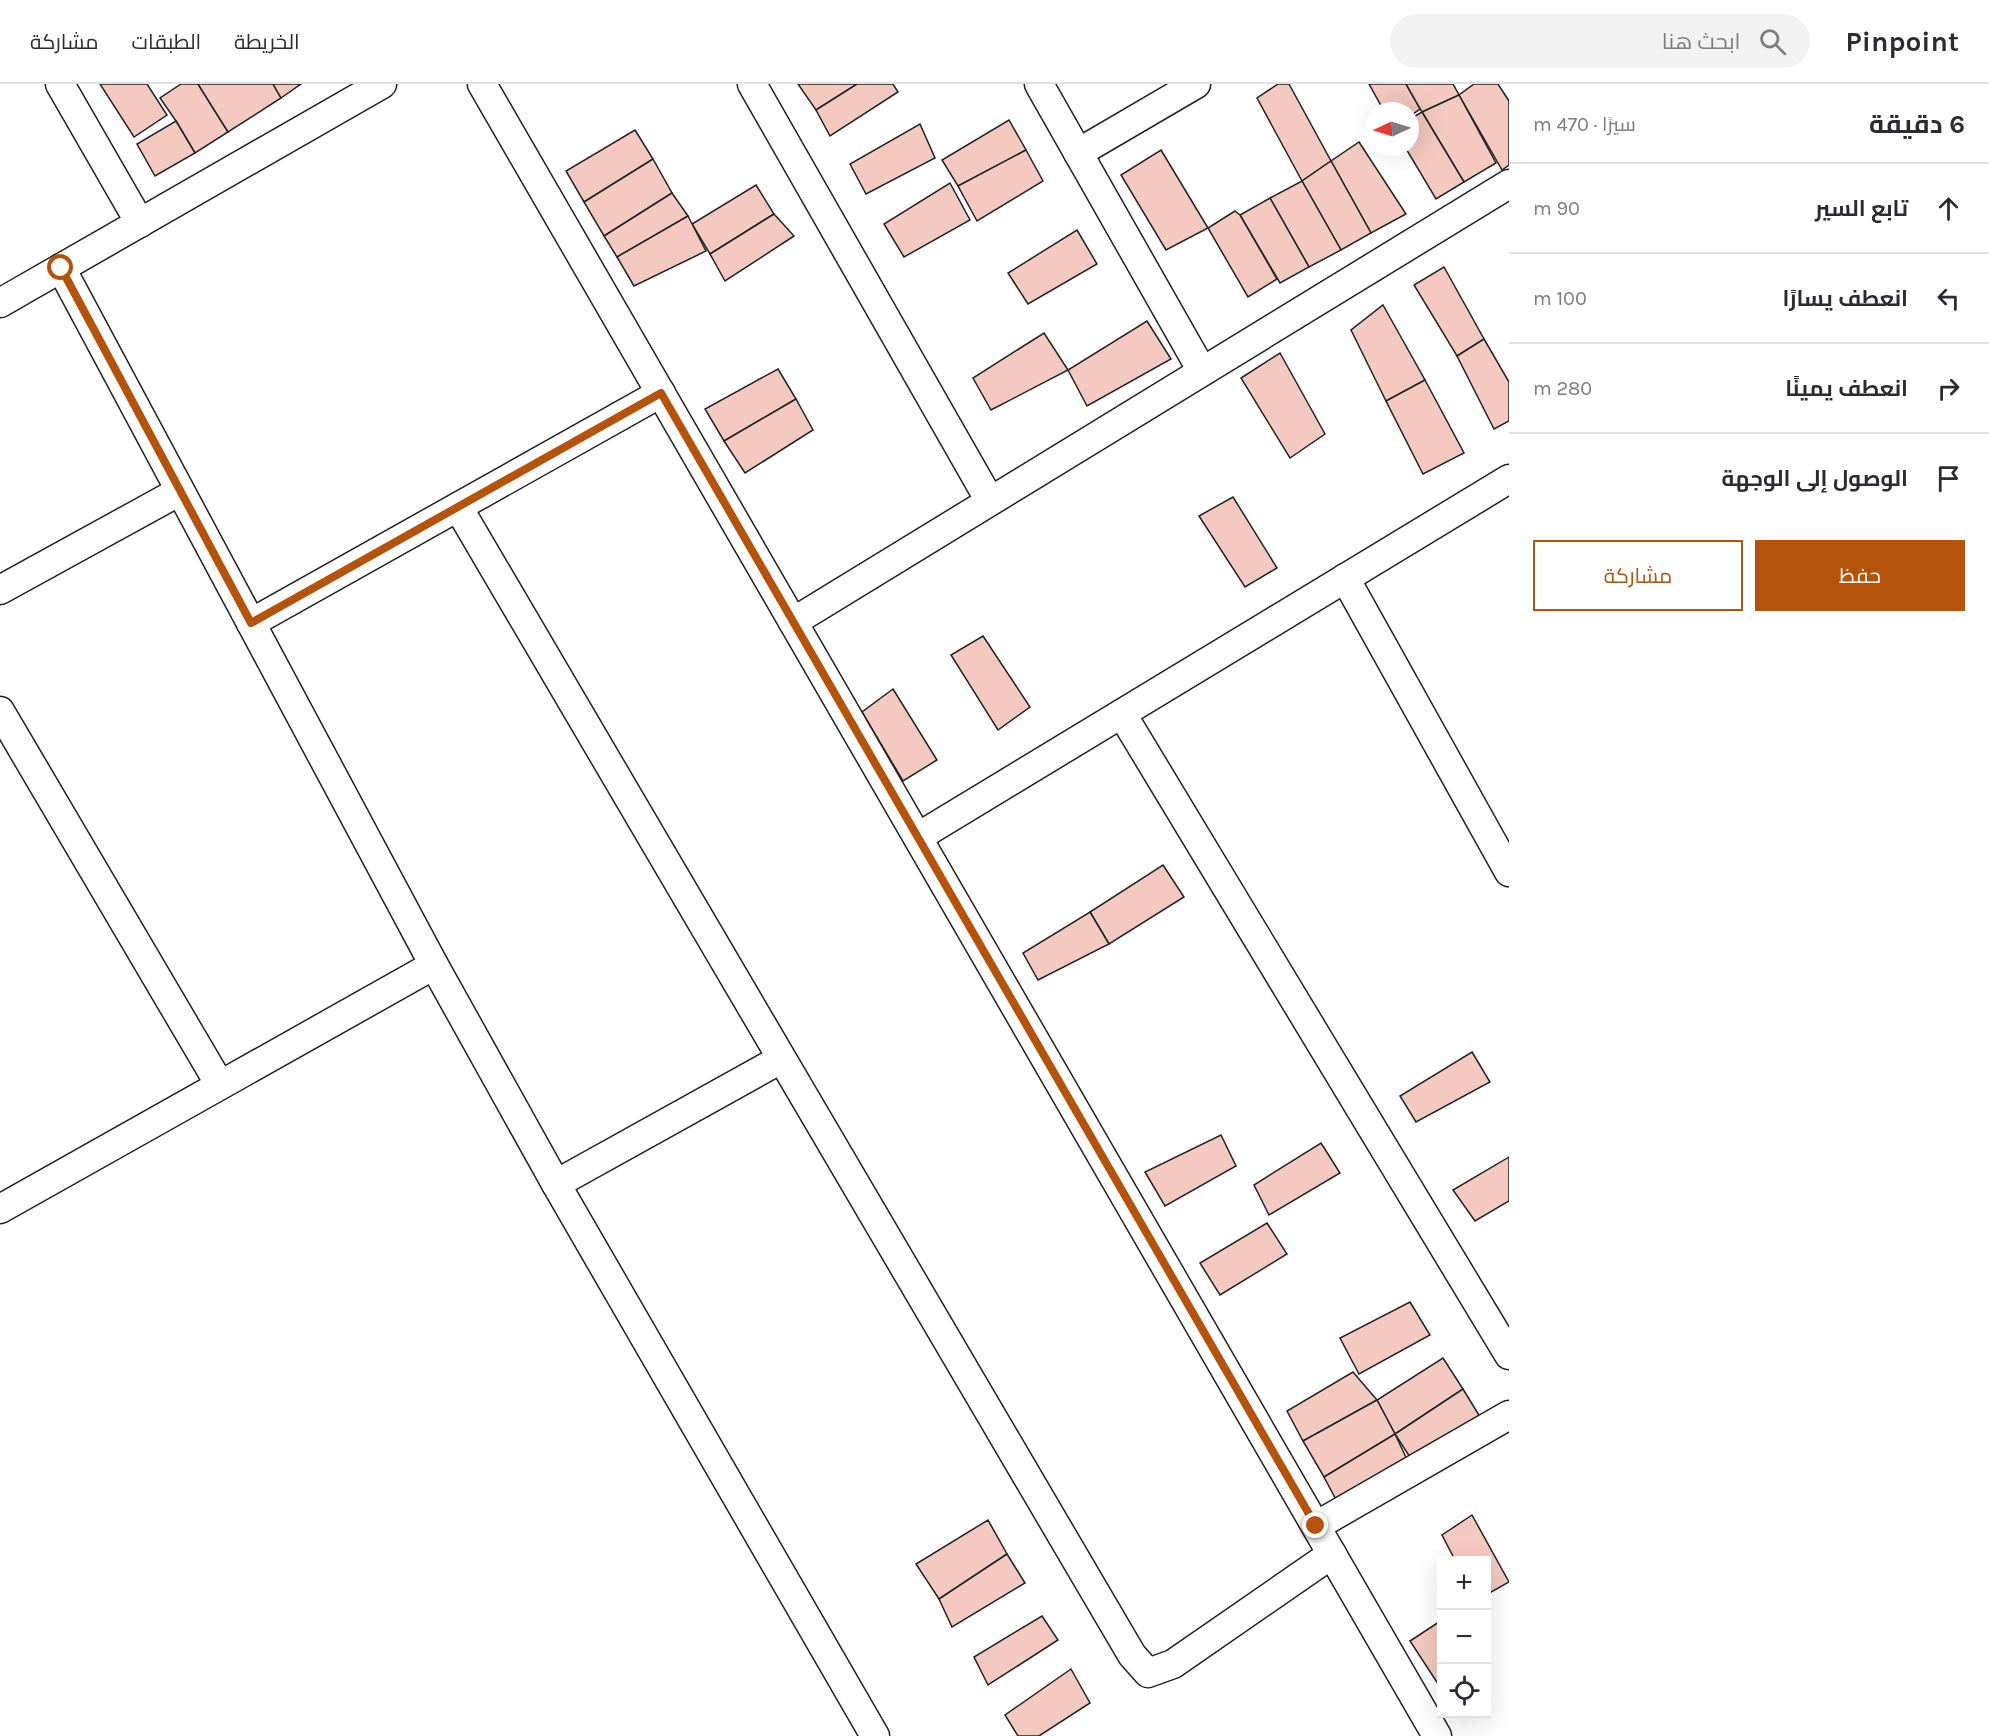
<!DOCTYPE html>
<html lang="ar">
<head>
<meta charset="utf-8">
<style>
  :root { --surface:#fff; --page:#f2f2f3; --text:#2b2b33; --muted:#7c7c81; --line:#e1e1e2; --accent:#b45309 }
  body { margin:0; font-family:Karla,Cairo,sans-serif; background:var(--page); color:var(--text); direction:rtl }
  .controls { position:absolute; right:18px; bottom:18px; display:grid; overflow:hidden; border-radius:0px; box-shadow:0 6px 24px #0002 }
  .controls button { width:54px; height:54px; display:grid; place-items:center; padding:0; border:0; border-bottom:2px solid var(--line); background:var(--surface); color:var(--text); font:30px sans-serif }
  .compass { position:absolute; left:1365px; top:18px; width:54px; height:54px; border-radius:50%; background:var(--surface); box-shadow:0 6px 24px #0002; rotate:266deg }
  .stop { position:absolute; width:18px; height:18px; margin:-14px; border:4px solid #b45309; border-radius:50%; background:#fff }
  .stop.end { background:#b45309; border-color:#fff; box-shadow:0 2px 6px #0008 }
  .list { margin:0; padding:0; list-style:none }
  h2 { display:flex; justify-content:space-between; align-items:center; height:78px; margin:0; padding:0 24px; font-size:26px }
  h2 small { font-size:20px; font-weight:400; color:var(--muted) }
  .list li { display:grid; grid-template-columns:39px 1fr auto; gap:18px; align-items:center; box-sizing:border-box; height:90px; padding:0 24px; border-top:2px solid var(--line) }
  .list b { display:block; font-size:22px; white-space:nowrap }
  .list em { font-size:20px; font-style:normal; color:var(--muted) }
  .actions { display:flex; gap:12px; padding:18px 24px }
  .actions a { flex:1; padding:14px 0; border:2px solid var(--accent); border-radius:0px; text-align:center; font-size:21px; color:var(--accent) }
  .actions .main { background:var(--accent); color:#fff }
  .icon { flex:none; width:33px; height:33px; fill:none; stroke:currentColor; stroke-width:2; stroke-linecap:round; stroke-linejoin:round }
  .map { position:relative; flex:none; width:1509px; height:1652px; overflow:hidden; direction:ltr }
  header { display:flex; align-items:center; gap:36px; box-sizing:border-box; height:84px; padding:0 30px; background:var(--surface); border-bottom:2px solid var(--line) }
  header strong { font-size:28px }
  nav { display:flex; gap:33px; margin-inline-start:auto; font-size:21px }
  .search { width:420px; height:54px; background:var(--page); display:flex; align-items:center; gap:15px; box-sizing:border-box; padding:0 21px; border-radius:33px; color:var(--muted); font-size:22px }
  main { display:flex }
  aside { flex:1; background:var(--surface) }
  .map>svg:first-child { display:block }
  .building { fill:#f3c9c0; stroke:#222; stroke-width:1.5 }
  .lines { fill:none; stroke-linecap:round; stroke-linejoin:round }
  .minor-casing { stroke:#222; stroke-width:31 }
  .minor { stroke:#fff; stroke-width:28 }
  .route { stroke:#b45309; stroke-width:8 }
</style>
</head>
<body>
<header>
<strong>Pinpoint</strong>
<div class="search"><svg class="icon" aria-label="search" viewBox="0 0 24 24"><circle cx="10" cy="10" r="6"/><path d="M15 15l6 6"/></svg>ابحث هنا</div>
<nav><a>الخريطة</a><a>الطبقات</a><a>مشاركة</a></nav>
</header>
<main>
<aside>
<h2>6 دقيقة<small>سيرًا · 470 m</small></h2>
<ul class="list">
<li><svg class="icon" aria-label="ahead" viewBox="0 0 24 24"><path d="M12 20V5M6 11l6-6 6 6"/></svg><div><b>تابع السير</b></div><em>90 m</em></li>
<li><svg class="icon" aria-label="left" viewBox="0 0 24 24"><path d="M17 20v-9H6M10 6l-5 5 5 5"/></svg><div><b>انعطف يسارًا</b></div><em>100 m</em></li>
<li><svg class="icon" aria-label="right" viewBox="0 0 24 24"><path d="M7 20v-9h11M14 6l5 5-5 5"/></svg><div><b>انعطف يمينًا</b></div><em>280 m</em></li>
<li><svg class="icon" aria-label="arrive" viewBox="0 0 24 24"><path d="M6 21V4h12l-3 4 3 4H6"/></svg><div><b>الوصول إلى الوجهة</b></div></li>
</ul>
<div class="actions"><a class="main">حفظ</a><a>مشاركة</a></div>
</aside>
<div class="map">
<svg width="1509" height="1652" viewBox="0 0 1509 1652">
  <rect width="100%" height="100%" fill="#fff"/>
  <g class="building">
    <polygon points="100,0 147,0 167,31 134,53"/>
    <polygon points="181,0 198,0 228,48 195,69 176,37 160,14"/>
    <polygon points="198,0 273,0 281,14 228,48"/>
    <polygon points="273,0 301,0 281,14"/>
    <polygon points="798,0 857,0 816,26"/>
    <polygon points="857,0 893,0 898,8 830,52 816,26"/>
    <polygon points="1278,0 1289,0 1331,77 1302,97 1257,14"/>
    <polygon points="1369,0 1406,0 1420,25 1410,32 1410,27 1384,27"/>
    <polygon points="1406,0 1453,0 1459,11 1422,28"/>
    <polygon points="1474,0 1498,0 1509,17 1509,81 1502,86 1459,11"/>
    <polygon points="1459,11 1496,79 1464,98 1422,28"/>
    <polygon points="1422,28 1464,98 1436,115 1405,63 1410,63 1410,35"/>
    <polygon points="1009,36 1026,66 958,102 942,76"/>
    <polygon points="176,37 195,69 155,92 137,60"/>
    <polygon points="920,40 935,74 866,110 850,80"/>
    <polygon points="635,46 653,75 584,118 566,87"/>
    <polygon points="1359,58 1406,130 1371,149 1331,77"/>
    <polygon points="1026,66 1043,97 977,137 958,102"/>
    <polygon points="1161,66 1208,144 1166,166 1121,91"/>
    <polygon points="653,75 672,109 604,152 584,118"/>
    <polygon points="1331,77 1371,149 1341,166 1302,97"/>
    <polygon points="1302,97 1341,166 1309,183 1270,114"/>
    <polygon points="950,99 970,136 904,173 884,140"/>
    <polygon points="756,101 774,130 710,170 692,140"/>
    <polygon points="672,109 688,132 617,173 604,152"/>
    <polygon points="1270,114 1309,183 1280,199 1240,131"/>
    <polygon points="1235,127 1240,131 1277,195 1248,213 1208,144"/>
    <polygon points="774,130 794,152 725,197 710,170"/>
    <polygon points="688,132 706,167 634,202 617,173"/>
    <polygon points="1077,146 1097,180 1028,220 1008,189"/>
    <polygon points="1444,183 1484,255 1457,272 1414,201"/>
    <polygon points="1383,221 1425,296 1386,317 1351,246"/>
    <polygon points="1147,237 1171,275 1087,322 1068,286"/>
    <polygon points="1044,249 1068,286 991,326 973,294"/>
    <polygon points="1484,255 1509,298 1509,337 1494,345 1457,272"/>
    <polygon points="1280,269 1325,350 1290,374 1241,294"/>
    <polygon points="778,285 796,315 724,357 705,325"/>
    <polygon points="1425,296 1464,369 1423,390 1386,317"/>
    <polygon points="796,315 813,346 745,389 724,357"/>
    <polygon points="1233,413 1277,484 1245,503 1199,432"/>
    <polygon points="983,552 1030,623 998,646 951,571"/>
    <polygon points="893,605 937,676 903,697 862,628"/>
    <polygon points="1163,781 1184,813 1109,860 1090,828"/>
    <polygon points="1090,828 1109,860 1038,896 1023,869"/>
    <polygon points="1472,968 1490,998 1416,1038 1400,1012"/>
    <polygon points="1221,1051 1236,1082 1165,1122 1145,1088"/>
    <polygon points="1321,1059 1340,1089 1269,1131 1254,1101"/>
    <polygon points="1509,1073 1509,1117 1475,1137 1453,1106"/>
    <polygon points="1267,1139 1287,1170 1220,1211 1200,1179"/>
    <polygon points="1410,1218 1430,1251 1359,1290 1340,1254"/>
    <polygon points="1443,1274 1463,1305 1395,1350 1377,1316"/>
    <polygon points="1353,1288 1377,1316 1303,1357 1287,1327"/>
    <polygon points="1463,1305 1485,1341 1415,1381 1395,1350"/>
    <polygon points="1377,1316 1395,1350 1324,1393 1303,1357"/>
    <polygon points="1395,1350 1411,1384 1341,1425 1324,1393"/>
    <polygon points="1472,1431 1509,1498 1486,1511 1486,1476 1455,1476 1442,1451"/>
    <polygon points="988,1436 1007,1470 939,1515 916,1480"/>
    <polygon points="1007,1470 1025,1499 952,1543 939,1515"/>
    <polygon points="1042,1532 1058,1556 988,1601 974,1573"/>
    <polygon points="1442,1536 1442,1606 1410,1557"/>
    <polygon points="1071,1585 1090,1619 1039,1652 1018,1652 1005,1631"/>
  </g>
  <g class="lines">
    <defs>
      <g id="minor">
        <polyline points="60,0 140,139"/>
        <polyline points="482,0 1437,1652"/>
        <polyline points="752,0 990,417"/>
        <polyline points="1039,0 1202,287"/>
        <polyline points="1078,69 1196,0"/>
        <polyline points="61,184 434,881 556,1100 875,1652"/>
        <polyline points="0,219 382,0"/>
        <polyline points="458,423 1132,1571 1148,1589 1173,1580 1332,1470"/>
        <polyline points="1345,494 1509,788"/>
        <polyline points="0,506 180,407"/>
        <polyline points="793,538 1509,100"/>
        <polyline points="251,539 661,309"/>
        <polyline points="0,627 220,1001"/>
        <polyline points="1122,630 1509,1271"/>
        <polyline points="918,753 1509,395"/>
        <polyline points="556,1100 781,975"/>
        <polyline points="0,1125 434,881"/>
        <polyline points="1316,1442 1509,1331"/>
      </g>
    </defs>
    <use href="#minor" class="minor-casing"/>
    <use href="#minor" class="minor"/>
  </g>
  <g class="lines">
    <polyline class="route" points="61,184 251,539 661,309 1316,1442"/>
  </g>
</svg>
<div class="controls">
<button>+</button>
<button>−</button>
<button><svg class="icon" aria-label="locate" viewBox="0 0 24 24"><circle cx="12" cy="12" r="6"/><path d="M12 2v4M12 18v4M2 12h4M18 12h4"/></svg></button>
</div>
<svg class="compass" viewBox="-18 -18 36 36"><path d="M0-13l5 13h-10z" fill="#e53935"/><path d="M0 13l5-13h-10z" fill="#7c7c81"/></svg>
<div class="stop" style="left:61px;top:184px"></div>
<div class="stop end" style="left:1316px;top:1442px"></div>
</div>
</main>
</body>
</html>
